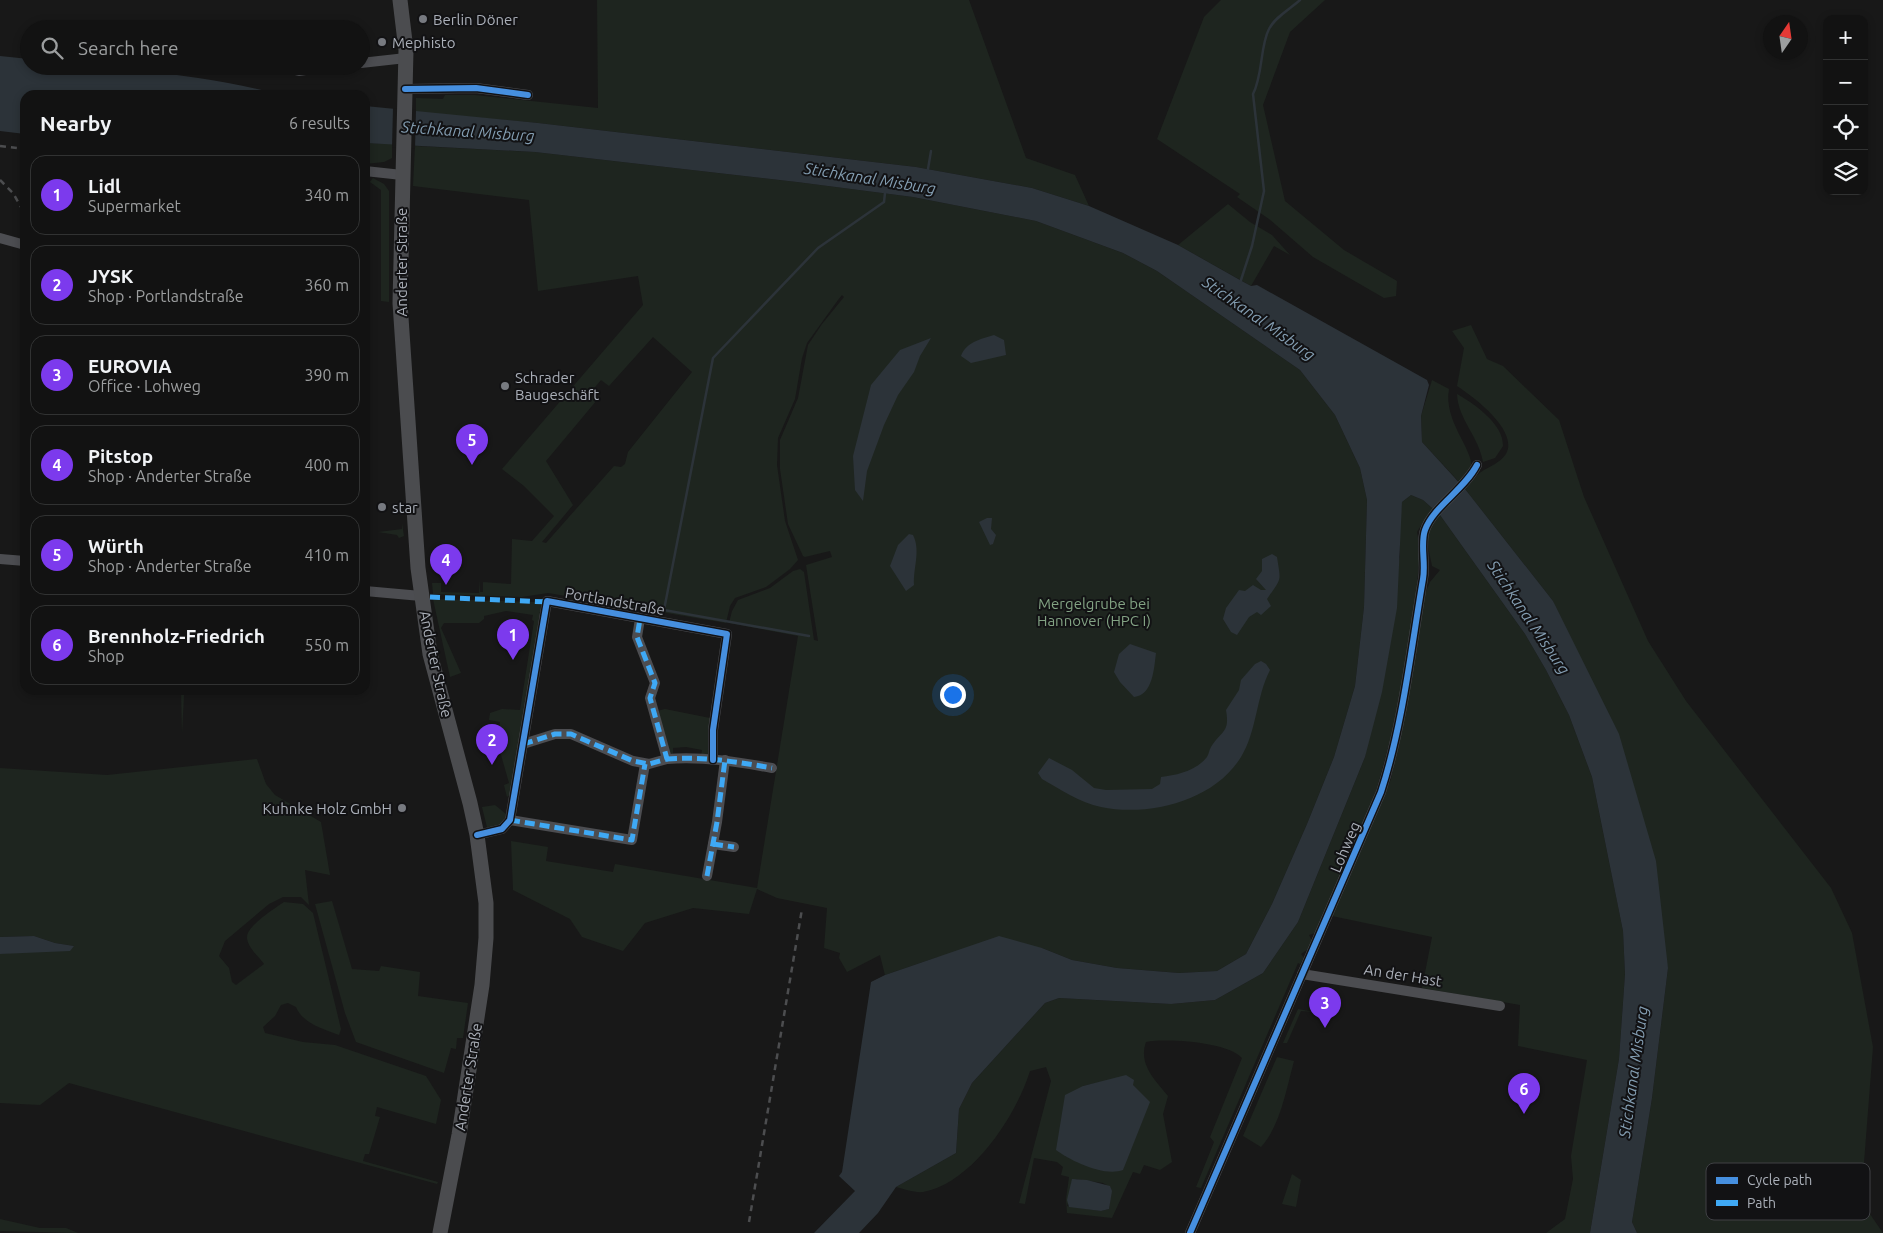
<!DOCTYPE html>
<html lang="en">
<head>
<meta charset="utf-8">
<style>
  :root { --surface:#121212; --page:#1f2020; --text:#f1f3f6; --muted:#9c9e9f; --line:#313232; --accent:#7c3aed }
  body { margin:0; font-family:Ubuntu,sans-serif; background:var(--page); color:var(--text) }
  .controls { position:absolute; right:15px; top:15px; display:grid; overflow:hidden; border-radius:10px; box-shadow:0 2px 8px #0003 }
  .controls button { width:45px; height:45px; display:grid; place-items:center; padding:0; border:0; border-bottom:1px solid var(--line); background:var(--surface); color:var(--text); font:25px sans-serif }
  .compass { position:absolute; left:1763px; top:15px; width:45px; height:45px; border-radius:50%; background:var(--surface); box-shadow:0 2px 8px #0003; rotate:13deg }
  .you { position:absolute; left:952px; top:694px; width:18px; height:18px; margin:-12px; border:4px solid #fff; border-radius:50%; background:#1a73e8; box-shadow:0 0 0 8px #1a73e833 }
  .badge { display:grid; place-items:center; width:32px; height:32px; border-radius:50%; background:var(--accent); color:#fff; font-size:16px; font-weight:700 }
  .pin { position:absolute; translate:-50% -41px; filter:drop-shadow(0 1px 2px #0008) }
  .pin::after { content:''; position:absolute; top:26px; width:18px; height:15px; background:inherit; clip-path:polygon(0 0,100% 0,50% 100%) }
  .list { margin:0; padding:0; list-style:none }
  h2 { display:flex; justify-content:space-between; align-items:center; height:65px; margin:0; padding:0 20px; font-size:21px }
  h2 small { font-size:16px; font-weight:400; color:var(--muted) }
  .list li { display:grid; grid-template-columns:32px 1fr auto; gap:15px; align-items:center; box-sizing:border-box; height:80px; margin:0 10px 10px; padding:0 10px; border:1px solid var(--line); border-radius:15px }
  .list b { display:block; font-size:19px; white-space:nowrap }
  .list p { margin:0; font-size:16px; white-space:nowrap; color:var(--muted) }
  .list em { font-size:16px; font-style:normal; color:var(--muted) }
  .icon { flex:none; width:28px; height:28px; fill:none; stroke:currentColor; stroke-width:2; stroke-linecap:round; stroke-linejoin:round }
  .map { position:relative; flex:none; width:1883px; height:1233px; overflow:hidden }
  .search { position:absolute; background:var(--surface); box-shadow:0 2px 8px #0003; left:20px; top:20px; width:350px; height:55px; display:flex; align-items:center; gap:12px; box-sizing:border-box; padding:0 18px; border-radius:28px; color:var(--muted); font-size:19px }
  .panel { position:absolute; background:var(--surface); box-shadow:0 2px 8px #0003; left:20px; top:90px; width:350px; height:605px; border-radius:15px }
  .map>svg:first-child { display:block }
  .green { fill:#1e251f; fill-rule:evenodd }
  .water { fill:#2c3339 }
  .pier { fill:#181818 }
  .lines { fill:none; stroke-linecap:round; stroke-linejoin:round }
  .stream { stroke:#2c3339; stroke-width:2.5 }
  .minor { stroke:#4c4d51; stroke-width:10 }
  .secondary { stroke:#4b4c4f; stroke-width:15 }
  .rail { stroke:#4c4d4f; stroke-width:2.5; stroke-dasharray:6 5; stroke-linecap:butt }
  .quiet { stroke:#3fa9f5; stroke-width:5; stroke-dasharray:10 5; stroke-linecap:butt }
  .cycleway-casing { stroke:#121214; stroke-width:9 }
  .cycleway { stroke:#468fdf; stroke-width:6 }
  .poi-dot { fill:#777a80; stroke:#121214; stroke-width:2 }
  .labels { text-anchor:middle; dominant-baseline:central; stroke-width:4; stroke-linejoin:round; paint-order:stroke }
  .poi-label { font-size:15px; fill:#aaafb8; stroke:#121214; text-anchor:start }
  .street-label { font-size:15px; fill:#aaafb8; stroke:#121214 }
  .park-label { font-size:15px; fill:#82a283; stroke:#121214 }
  .water-label { font-size:16px; font-style:italic; fill:#839db1; stroke:#121214 }
  .key { fill:#121214; stroke:#404145; stroke-width:1 }
  .key-label { font-size:14px; fill:#aaafb8 }
</style>
</head>
<body>
<div class="map">
<svg width="1883" height="1233" viewBox="0 0 1883 1233">
  <rect width="100%" height="100%" fill="#181818"/>
  <g class="green">
    <polygon points="597,0 969,0 1026,158 1075,175 1089,206 1032,188 916,167 538,123 416,112 416,98 443,99 445,95 475,95 598,108"/>
    <polygon points="1221,0 1325,0 1290,32 1263,105 1285,201 1344,250 1397,281 1396,296 1384,298 1313,257 1269,219 1237,197 1240,194 1157,139 1204,17"/>
    <polygon points="365,143 392,144 392,158 384,162 365,164"/>
    <path d="M 415,146 L 535,152 L 797,182 L 913,197 L 1036,221 L 1123,253 L 1157,271 L 1300,370 L 1335,415 L 1360,468 L 1367,500 L 1364,607 L 1355,686 L 1334,757 L 1307,824 L 1272,904 L 1246,954 L 1217,971 L 1179,973 L 1117,968 L 1072,960 L 1042,948 L 938,957 L 885,975 L 880,955 L 847,972 L 839,958 L 840,953 L 824,948 L 827,908 L 777,898 L 757,889 L 749,914 L 693,908 L 645,923 L 623,951 L 582,937 L 570,919 L 513,890 L 511,841 L 548,847 L 546,861 L 613,872 L 615,864 L 757,888 L 798,636 L 729,623 L 732,611 L 738,600 L 770,588 L 793,571 L 800,569 L 804,572 L 814,640 L 818,641 L 806,565 L 832,557 L 830,551 L 805,557 L 803,556 L 788,524 L 780,469 L 780,440 L 798,398 L 808,345 L 822,324 L 844,297 L 842,295 L 838,300 L 807,343 L 802,358 L 795,399 L 778,438 L 777,465 L 785,521 L 798,560 L 790,569 L 766,587 L 735,598 L 730,606 L 726,623 L 548,593 L 522,597 L 433,594 L 432,583 L 441,583 L 441,592 L 479,593 L 480,579 L 480,592 L 483,592 L 483,582 L 511,584 L 512,539 L 532,541 L 554,516 L 524,486 L 502,469 L 643,305 L 638,276 L 538,291 L 529,200 L 413,186 ZM 653,337 L 692,372 L 628,452 L 625,464 L 621,467 L 614,466 L 546,543 L 542,542 L 573,505 L 546,461 L 597,400 L 590,393 L 601,380 L 609,386 Z"/>
    <polygon points="373,178 384,184 389,191 389,302 381,301 381,190 370,182"/>
    <polygon points="1228,204 1250,222 1272,235 1290,255 1274,246 1251,286 1178,245"/>
    <path d="M 1471,325 L 1487,359 L 1503,366 L 1559,420 L 1584,497 L 1648,641 L 1686,701 L 1831,888 L 1852,933 L 1873,1047 L 1861,1201 L 1883,1233 L 1637,1233 L 1632,1222 L 1652,1098 L 1668,968 L 1553,601 L 1465,489 C 1470,484 1475,476 1481,472 C 1490,466 1500,463 1506,454 C 1519,431 1474,397 1457,386 L 1464,348 L 1452,331 Z"/>
    <path d="M 1432,380 L 1449,389 C 1443,421 1474,450 1471,467 C 1470,472 1463,479 1460,483 L 1422,442 L 1421,416 Z"/>
    <path d="M 1457,394 C 1473,403 1504,424 1503,446 L 1495,458 L 1483,462 C 1479,437 1458,419 1457,394 Z"/>
    <path d="M 1411,495 L 1423,500 L 1440,515 L 1525,634 L 1546,670 L 1569,715 L 1592,777 L 1623,931 L 1625,974 L 1619,1059 L 1590,1233 L 1546,1233 L 1565,1219 L 1573,1179 L 1571,1156 L 1587,1060 L 1518,1046 L 1520,1005 L 1422,988 L 1432,937 L 1332,916 L 1391,779 L 1422,601 L 1430,582 L 1440,570 L 1432,566 L 1423,522 L 1417,532 L 1420,550 L 1416,596 L 1403,680 L 1391,737 L 1374,799 L 1318,932 L 1309,935 L 1312,941 L 1311,947 L 1301,954 L 1304,958 L 1300,964 L 1298,963 L 1201,1188 L 1196,1187 L 1214,1142 L 1210,1137 L 1242,1058 C 1228,1042 1167,1038 1146,1042 C 1138,1064 1155,1080 1168,1096 L 1163,1114 L 1172,1162 L 1160,1170 L 1144,1165 L 1140,1174 L 1133,1172 L 1112,1218 L 1067,1213 L 1066,1199 L 1069,1177 L 1061,1175 L 1063,1167 L 1057,1162 L 1034,1158 L 1025,1204 L 1019,1203 L 1051,1081 L 1046,1067 L 1030,1071 C 1016,1116 972,1183 923,1192 C 915,1193 904,1189 896,1187 L 956,1153 L 959,1109 L 972,1083 L 1045,1003 L 1059,998 L 1171,1004 L 1215,1000 L 1263,973 L 1298,922 L 1365,757 L 1400,556 L 1399,527 L 1402,502 ZM 1101,1082 L 1126,1158 L 1123,1169 L 1102,1170 L 1065,1156 L 1083,1086 ZM 1076,1179 L 1103,1183 L 1111,1188 L 1109,1209 L 1101,1211 L 1067,1206 Z"/>
    <polygon points="402,523 404,536 399,538 397,535 378,532 402,529"/>
    <polygon points="433,599 537,602 541,605 513,793 507,797 504,785 509,783 497,741 500,722 489,720 490,713 502,709 520,710 534,621 532,620 533,615 506,611 484,616 484,619 479,623 444,623 441,628 461,673 450,677"/>
    <polygon points="181,690 184,690 184,696 182,734"/>
    <polygon points="665,709 710,718 708,754 701,756 702,750 686,747 673,748 673,754 670,753 657,711"/>
    <path d="M 257,759 L 266,784 L 275,795 L 321,822 L 330,875 L 305,870 L 309,905 L 301,897 L 283,897 L 269,904 L 225,941 L 219,956 L 229,968 L 232,982 L 236,985 L 264,964 C 259,957 247,947 247,937 C 247,926 275,908 284,902 L 303,904 L 313,913 L 341,1029 L 339,1035 C 324,1029 303,1024 296,1007 L 288,1003 L 281,1005 L 275,1016 L 263,1027 L 265,1033 L 303,1042 L 335,1045 L 426,1076 L 441,1100 L 436,1124 L 377,1107 L 375,1116 L 380,1117 L 369,1154 L 365,1154 L 363,1161 L 438,1182 L 437,1184 L 69,1083 L 40,1105 L 0,1103 L 0,954 L 74,946 L 55,943 L 34,936 L 0,937 L 0,768 L 107,775 Z"/>
    <path d="M 495,805 L 506,814 C 504,824 497,828 487,827 L 482,807 Z"/>
    <polygon points="332,901 352,969 379,971 381,966 420,972 418,996 468,1003 463,1038 457,1038 456,1049 451,1048 444,1073 356,1042 345,1013 315,904"/>
    <polygon points="1298,1009 1314,1012 1301,1011 1287,1043 1283,1043"/>
    <path d="M 1277,1057 L 1294,1061 C 1287,1087 1280,1127 1261,1147 L 1243,1136 Z"/>
    <polygon points="1292,1174 1301,1180 1296,1207 1282,1204"/>
    <polygon points="0,1219 40,1228 66,1228 78,1233 0,1231"/>
  </g>
  <g class="water">
    <path d="M 0,56 L 29,59 L 29,66 C 112,66 202,74 282,95 L 25,95 L 25,134 L 0,131 Z"/>
    <polygon points="365,106 538,123 916,167 1032,188 1089,206 1178,245 1240,280 1251,286 1257,285 1427,380 1429,385 1421,416 1422,442 1465,489 1553,601 1619,734 1656,861 1668,968 1652,1098 1632,1222 1637,1233 1590,1233 1619,1059 1625,974 1623,931 1592,777 1569,715 1546,670 1525,634 1440,515 1423,500 1411,495 1402,502 1397,608 1382,692 1365,757 1298,922 1263,973 1215,1000 1171,1004 1059,998 1045,1003 972,1083 959,1109 956,1153 896,1187 878,1213 859,1233 814,1233 855,1191 839,1176 842,1172 871,982 885,975 999,936 1042,948 1072,960 1117,968 1179,973 1217,971 1246,954 1272,904 1307,824 1334,757 1355,686 1364,607 1367,500 1360,468 1335,415 1300,370 1157,271 1123,253 1036,221 913,197 797,182 535,152 365,143"/>
    <path d="M 994,335 L 1004,340 L 1006,355 L 971,363 L 961,356 C 966,342 981,339 994,335 Z"/>
    <polygon points="931,338 920,356 914,372 898,395 884,425 867,471 863,501 855,490 853,456 871,385 900,350"/>
    <polygon points="987,518 992,518 991,529 996,535 993,544 990,545 979,522"/>
    <path d="M 909,534 L 913,535 C 921,551 913,568 914,585 L 906,591 L 890,566 L 898,545 Z"/>
    <path d="M 1272,554 L 1277,557 C 1281,583 1282,577 1267,599 L 1271,606 L 1261,615 L 1257,612 L 1249,617 L 1237,635 L 1231,632 L 1223,619 L 1226,608 L 1239,590 L 1245,591 L 1253,585 L 1261,590 L 1266,590 L 1256,579 L 1262,571 L 1262,559 Z"/>
    <path d="M 1130,644 L 1156,653 C 1154,668 1153,695 1134,697 L 1120,682 L 1114,672 L 1119,654 Z"/>
    <path d="M 1261,661 L 1266,664 L 1270,670 C 1256,697 1257,731 1241,757 C 1214,801 1149,817 1101,807 C 1080,803 1060,789 1042,779 L 1038,773 L 1049,758 L 1072,770 L 1094,788 L 1106,790 L 1152,789 L 1160,784 L 1161,777 C 1177,775 1196,771 1207,757 C 1209,754 1209,750 1211,747 C 1222,730 1230,733 1226,710 L 1239,690 L 1241,680 L 1255,664 Z"/>
    <polygon points="34,936 55,943 74,946 70,951 0,954 0,937"/>
    <path d="M 1126,1075 L 1134,1080 L 1133,1085 L 1150,1102 L 1123,1170 C 1104,1177 1071,1161 1056,1150 L 1065,1095 L 1083,1086 Z"/>
    <polygon points="1072,1179 1087,1180 1110,1186 1112,1191 1109,1209 1101,1211 1069,1207 1067,1200"/>
  </g>
  <polygon class="pier" points="393,108 416,110 415,149 392,147"/>
  <g class="lines">
    <g class="stream">
      <polyline points="928,169 931,151"/>
      <path d="M 1240,283 L 1252,246 L 1264,191 L 1253,94 C 1263,75 1260,46 1269,29 C 1275,17 1290,9 1300,0"/>
      <polyline points="809,636 664,610 713,358 818,248 884,202 885,193"/>
    </g>
    <g class="minor">
      <polyline points="361,63 406,58"/>
      <polyline points="287,68 299,71 331,66"/>
      <polyline points="405,89 476,88 528,95"/>
      <polyline points="365,171 402,175"/>
      <polyline points="0,238 25,245"/>
      <polyline points="0,559 25,561"/>
      <polyline points="365,591 421,596"/>
      <polyline points="523,744 555,734 571,734 633,761 649,764 667,759 650,698 655,683 637,637 640,619"/>
      <path d="M 667,759 C 702,756 738,762 772,768"/>
      <polyline points="510,820 632,840 645,764"/>
      <polyline points="477,835 502,829 510,820 547,601 727,634 713,730 713,760"/>
      <polyline points="713,844 734,847"/>
      <polyline points="707,876 717,822 725,760"/>
      <polyline points="1302,974 1500,1006"/>
      <path d="M 1190,1233 L 1381,792 C 1403,724 1411,649 1423,579 C 1426,563 1420,544 1425,530 C 1433,507 1464,490 1477,465"/>
    </g>
    <polyline class="secondary" points="400,0 406,50 400,303 418,568 430,654 470,803 477,835 486,903 486,938 482,985 459,1135 440,1233"/>
    <g class="rail">
      <polyline points="0,146 25,149"/>
      <polyline points="0,180 13,193 25,214"/>
      <polyline points="749,1222 802,909"/>
    </g>
    <g class="quiet">
      <polyline points="430,597 549,602"/>
      <polyline points="523,744 555,734 571,734 633,761 649,764 667,759 650,698 655,683 637,637 640,619"/>
      <path d="M 667,759 C 702,756 738,762 772,768"/>
      <polyline points="510,820 632,840 645,764"/>
      <polyline points="713,844 734,847"/>
      <polyline points="707,876 717,822 725,760"/>
    </g>
    <defs>
      <g id="cycleway">
        <polyline points="405,89 476,88 528,95"/>
        <polyline points="477,835 502,829 510,820 547,601 727,634 713,730 713,760"/>
        <path d="M 1190,1233 L 1381,792 C 1403,724 1411,649 1423,579 C 1426,563 1420,544 1425,530 C 1433,507 1464,490 1477,465"/>
      </g>
    </defs>
    <use href="#cycleway" class="cycleway-casing"/>
    <use href="#cycleway" class="cycleway"/>
  </g>
  <g class="poi-dot">
    <circle cx="423" cy="19" r="5"/>
    <circle cx="382" cy="42" r="5"/>
    <circle cx="505" cy="386" r="5"/>
    <circle cx="382" cy="507" r="5"/>
    <circle cx="402" cy="808" r="5"/>
  </g>
  <g class="labels">
    <g class="poi-label">
      <text x="433" y="19">Berlin Döner</text>
      <text x="392" y="42">Mephisto</text>
      <text x="515" y="377">Schrader<tspan x="515" dy="17">Baugeschäft</tspan></text>
      <text x="392" y="507">star</text>
      <text x="392" y="808" text-anchor="end">Kuhnke Holz GmbH</text>
    </g>
    <g class="street-label">
      <text transform="translate(401 262) rotate(-90)">Anderter Straße</text>
      <text transform="translate(615 601) rotate(10)">Portlandstraße</text>
      <text transform="translate(436 664) rotate(78)">Anderter Straße</text>
      <text transform="translate(1345 847) rotate(-67)">Lohweg</text>
      <text transform="translate(1403 975) rotate(9)">An der Hast</text>
      <text transform="translate(468 1077) rotate(-81)">Anderter Straße</text>
    </g>
    <g class="park-label">
      <text x="1094" y="603">Mergelgrube bei<tspan x="1094" dy="17">Hannover (HPC I)</tspan></text>
    </g>
    <g class="water-label">
      <text transform="translate(468 131) rotate(4)">Stichkanal Misburg</text>
      <text transform="translate(870 178) rotate(9)">Stichkanal Misburg</text>
      <text transform="translate(1259 318) rotate(35)">Stichkanal Misburg</text>
      <text transform="translate(1529 617) rotate(56)">Stichkanal Misburg</text>
      <text transform="translate(1633 1072) rotate(-82)">Stichkanal Misburg</text>
    </g>
  </g>
  <rect x="1706" y="1163" width="164" height="57" rx="8" class="key"/>
  <rect x="1716" y="1177" width="22" height="7" fill="#468fdf"/>
  <rect x="1716" y="1200" width="22" height="6" fill="#3fa9f5"/>
  <g class="key-label">
    <text x="1747" y="1185">Cycle path</text>
    <text x="1747" y="1208">Path</text>
  </g>
</svg>
<div class="controls">
<button>+</button>
<button>−</button>
<button><svg class="icon" aria-label="locate" viewBox="0 0 24 24"><circle cx="12" cy="12" r="6"/><path d="M12 2v4M12 18v4M2 12h4M18 12h4"/></svg></button>
<button><svg class="icon" aria-label="layers" viewBox="0 0 24 24"><path d="M12 4l9 5-9 5-9-5zM3 14l9 5 9-5"/></svg></button>
</div>
<svg class="compass" viewBox="-18 -18 36 36"><path d="M0-13l5 13h-10z" fill="#e53935"/><path d="M0 13l5-13h-10z" fill="#9c9e9f"/></svg>
<div class="you"></div>
<div class="pin badge" style="left:513px;top:660px">1</div>
<div class="pin badge" style="left:492px;top:765px">2</div>
<div class="pin badge" style="left:1325px;top:1028px">3</div>
<div class="pin badge" style="left:446px;top:585px">4</div>
<div class="pin badge" style="left:472px;top:465px">5</div>
<div class="pin badge" style="left:1524px;top:1114px">6</div>
<div class="search"><svg class="icon" aria-label="search" viewBox="0 0 24 24"><circle cx="10" cy="10" r="6"/><path d="M15 15l6 6"/></svg>Search here</div>
<section class="panel">
<h2>Nearby<small>6 results</small></h2>
<ul class="list">
<li><span class="badge">1</span><div><b>Lidl</b><p>Supermarket</p></div><em>340 m</em></li>
<li><span class="badge">2</span><div><b>JYSK</b><p>Shop · Portlandstraße</p></div><em>360 m</em></li>
<li><span class="badge">3</span><div><b>EUROVIA</b><p>Office · Lohweg</p></div><em>390 m</em></li>
<li><span class="badge">4</span><div><b>Pitstop</b><p>Shop · Anderter Straße</p></div><em>400 m</em></li>
<li><span class="badge">5</span><div><b>Würth</b><p>Shop · Anderter Straße</p></div><em>410 m</em></li>
<li><span class="badge">6</span><div><b>Brennholz-Friedrich</b><p>Shop</p></div><em>550 m</em></li>
</ul>
</section>
</div>
</body>
</html>
